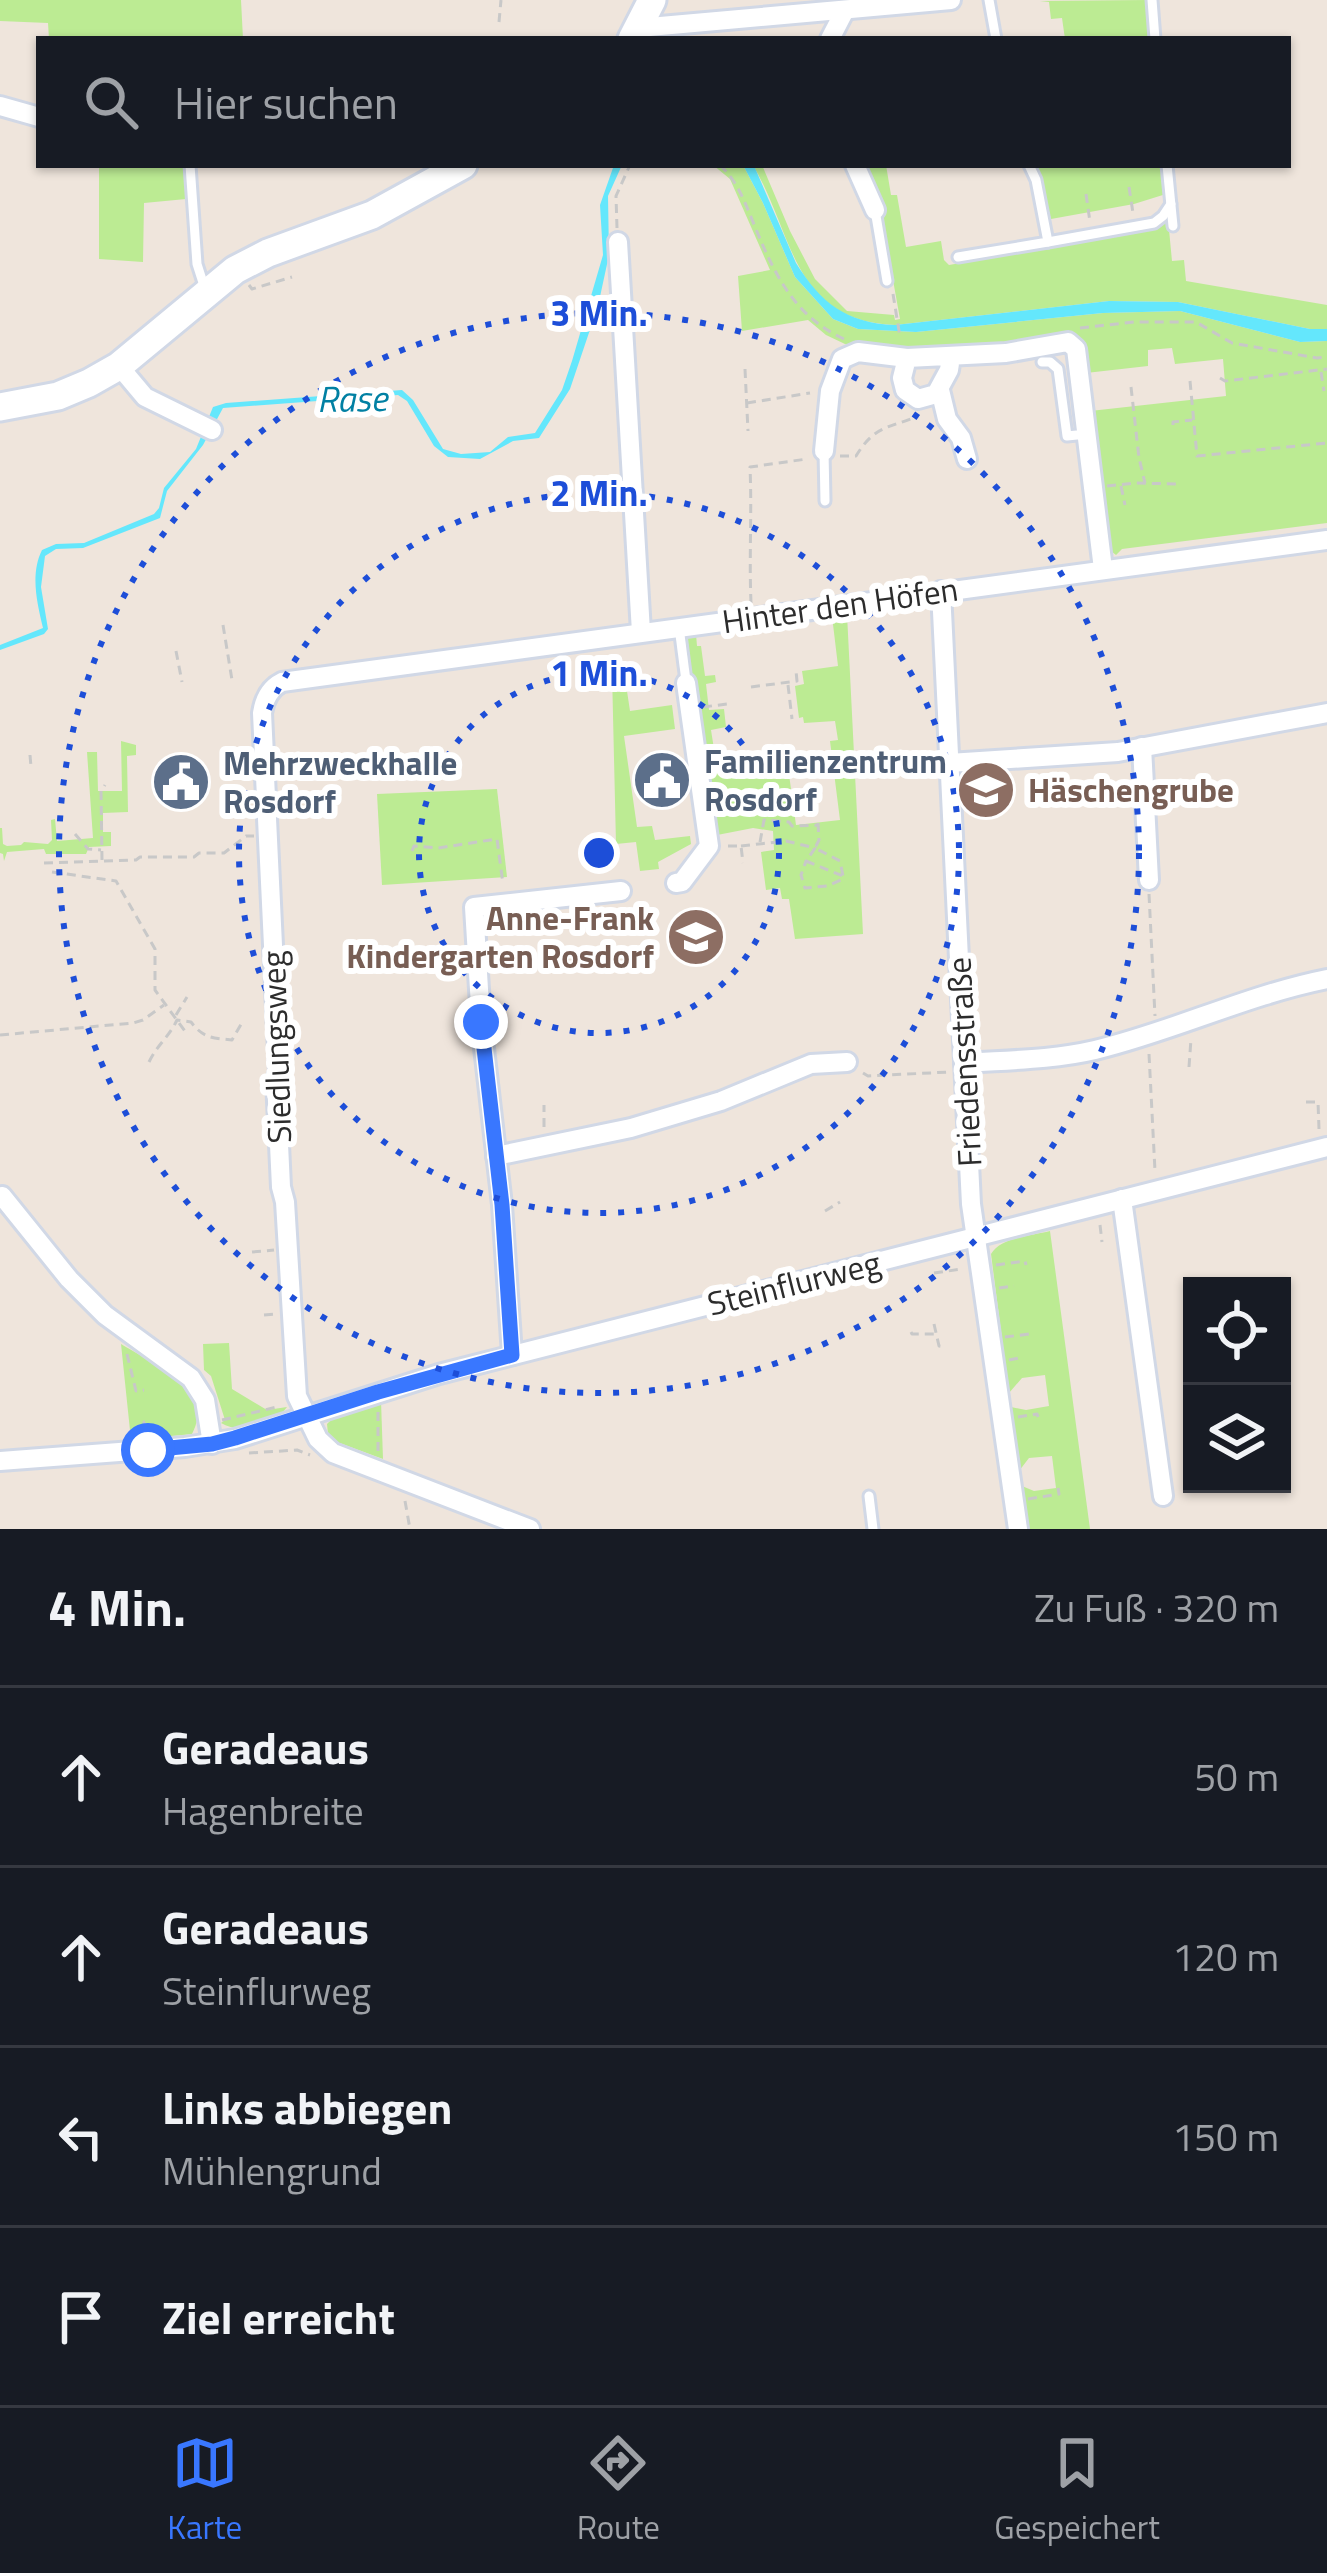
<!DOCTYPE html>
<html lang="de">
<head>
<meta charset="utf-8">
<style>
  :root { --surface:#171b24; --page:#20242c; --text:#f1f3f6; --muted:#9ea1a6; --line:#363941; --accent:#3977ff }
  body { margin:0; font-family:"Titillium Web",sans-serif; background:var(--page); color:var(--text) }
  .controls { position:absolute; right:36px; bottom:36px; display:grid; overflow:hidden; border-radius:0px; box-shadow:0 3px 9px #0004 }
  .controls button { width:108px; height:108px; display:grid; place-items:center; padding:0; border:0; border-bottom:3px solid var(--line); background:var(--surface); color:var(--text); font:60px sans-serif }
  .stop { position:absolute; width:36px; height:36px; margin:-27px; border:9px solid #3977ff; border-radius:50%; background:#fff }
  .stop.end { background:#3977ff; border-color:#fff; box-shadow:0 3px 12px #0008 }
  .list { margin:0; padding:0; list-style:none }
  h2 { display:flex; justify-content:space-between; align-items:center; height:156px; margin:0; padding:0 48px; font-size:51px }
  h2 small { font-size:39px; font-weight:400; color:var(--muted) }
  .list li { display:grid; grid-template-columns:78px 1fr auto; gap:36px; align-items:center; box-sizing:border-box; height:180px; padding:0 48px; border-top:3px solid var(--line) }
  .list b { display:block; font-size:45px; white-space:nowrap }
  .list p { margin:0; font-size:39px; white-space:nowrap; color:var(--muted) }
  .list em { font-size:39px; font-style:normal; color:var(--muted) }
  .icon { flex:none; width:66px; height:66px; fill:none; stroke:currentColor; stroke-width:2; stroke-linecap:round; stroke-linejoin:round }
  .map { position:relative; flex:none; width:1327px; height:1529px; overflow:hidden }
  .search { position:absolute; background:var(--surface); box-shadow:0 3px 9px #0004; left:36px; right:36px; top:36px; height:132px; display:flex; align-items:center; gap:30px; box-sizing:border-box; padding:0 42px; border-radius:0px; color:var(--muted); font-size:45px }
  .sheet { height:876px; background:var(--surface) }
  nav { display:flex; justify-content:space-around; align-items:center; box-sizing:border-box; height:168px; border-top:3px solid var(--line); background:var(--surface); font-size:33px; color:var(--muted) }
  nav a { display:grid; justify-items:center; gap:6px }
  nav .on { color:var(--accent) }
  .map>svg:first-child { display:block }
  .green { fill:#bceb93 }
  .water { fill:#64e7fc }
  .lines { fill:none; stroke-linecap:round; stroke-linejoin:round }
  .lane-casing { stroke:#d1d8e6; stroke-width:15 }
  .street-casing { stroke:#d1d8e6; stroke-width:24 }
  .secondary-casing { stroke:#d1d8e6; stroke-width:33 }
  .path { stroke:#c8c8c8; stroke-width:3; stroke-dasharray:9 6; stroke-linecap:butt }
  .lane { stroke:#fff; stroke-width:9 }
  .street { stroke:#fff; stroke-width:18 }
  .secondary { stroke:#fff; stroke-width:27 }
  .route { stroke:#3977ff; stroke-width:15 }
  .ring { fill:none; stroke:#1d4ed8; stroke-width:6; stroke-dasharray:6 12 }
  .labels { text-anchor:middle; dominant-baseline:central; stroke-width:12; stroke-linejoin:round; paint-order:stroke }
  .street-label { font-size:33px; fill:#2c2c2c; stroke:#fff }
  .service-label { font-size:33px; font-weight:bold; fill:#4e5e75; stroke:#fff; text-anchor:start }
  .education-label { font-size:33px; font-weight:bold; fill:#785e54; stroke:#fff; text-anchor:start }
  .water-label { font-size:36px; font-style:italic; fill:#0180a3; stroke:#fff }
  .centre { fill:#1d4ed8; stroke:#fff; stroke-width:6 }
  .ring-label { font-size:36px; text-anchor:middle; font-weight:bold; fill:#1d4ed8; stroke:#fff; stroke-width:12; stroke-linejoin:round; paint-order:stroke }
</style>
</head>
<body>
<div class="map">
<svg width="1327" height="1529" viewBox="0 0 1327 1529">
  <rect width="100%" height="100%" fill="#efe5dc"/>
  <g class="green">
    <polygon points="0,0 241,0 243,39 49,39 48,23 0,21"/>
    <polygon points="1147,0 1151,39 1065,39 1062,18 1051,19 1049,2 1040,1"/>
    <polygon points="99,165 184,165 186,199 144,203 143,262 99,259"/>
    <polygon points="713,165 743,165 763,203 795,277 833,319 858,329 916,332 1103,313 1180,311 1300,342 1327,341 1327,523 1122,549 1116,555 1111,551 1090,411 1226,396 1223,359 1175,364 1172,348 1148,350 1148,366 1086,373 1080,341 1074,334 1008,345 873,351 845,344 826,335 808,320 742,331 738,276 770,270 730,179"/>
    <path d="M 753,165 L 762,165 L 790,231 L 815,279 L 847,311 L 894,315 L 895,320 L 900,319 L 877,191 L 859,165 L 886,165 L 891,195 L 897,195 L 906,247 L 941,241 L 944,260 L 949,265 L 1156,228 L 1168,219 L 1172,261 L 1184,260 L 1186,281 L 1327,305 L 1327,329 L 1310,329 L 1178,302 L 1109,301 L 895,325 C 792,321 794,235 753,165 Z"/>
    <polygon points="1035,165 1163,165 1166,194 1134,204 1051,219"/>
    <polygon points="847,614 863,934 795,939 789,899 782,899 780,888 766,890 761,852 774,850 773,831 753,828 712,836 687,635 696,634 697,646 701,646 705,676 715,675 716,682 706,684 709,710 724,709 726,727 711,730 717,768 787,760 796,825 840,820 830,741 838,740 835,721 804,723 803,717 799,718 795,686 804,684 802,671 838,666 832,616"/>
    <polygon points="624,671 630,711 672,705 675,729 624,736 637,827 652,826 655,840 690,836 691,844 658,862 659,869 640,871 636,842 616,844 612,672"/>
    <polygon points="121,741 136,745 136,755 127,756 128,812 103,813 103,832 111,832 111,846 89,847 86,854 46,854 44,849 7,852 4,861 3,854 0,853 0,828 2,828 3,844 7,846 21,845 24,842 48,844 52,840 51,820 55,819 57,841 93,838 87,752 97,752 98,791 122,791"/>
    <polygon points="497,789 507,877 382,885 377,794"/>
    <path d="M 1050,1231 L 1090,1529 L 1028,1529 L 1022,1486 L 1034,1491 L 1056,1488 L 1052,1456 L 1029,1458 L 1019,1471 L 1011,1407 L 1026,1410 L 1049,1406 L 1045,1375 L 1022,1378 L 1009,1393 L 991,1254 C 1001,1237 1031,1236 1050,1231 Z"/>
    <path d="M 229,1343 L 232,1389 L 267,1410 L 287,1407 C 274,1425 240,1435 221,1423 L 225,1420 L 211,1376 L 204,1370 L 203,1344 Z"/>
    <path d="M 121,1344 C 150,1362 217,1391 192,1434 L 131,1440 Z"/>
    <polygon points="381,1401 383,1459 337,1442 328,1434 327,1424 335,1416"/>
  </g>
  <g class="water">
    <path d="M 614,165 L 622,165 L 608,196 L 609,255 L 598,306 L 570,389 L 539,438 L 513,441 L 480,459 L 448,457 L 434,446 L 407,401 L 398,395 L 223,408 L 203,445 L 167,491 L 160,518 L 83,548 L 56,549 L 45,556 L 41,587 L 48,629 L 44,634 L 0,650 L 0,645 L 43,628 C 37,603 30,574 42,550 L 56,544 L 84,543 L 154,514 L 159,508 L 164,488 L 196,449 L 213,407 L 226,403 L 402,390 L 413,400 L 443,449 L 461,454 L 490,452 L 508,437 L 535,433 L 562,390 L 572,361 L 603,255 L 600,205 Z"/>
    <path d="M 743,165 L 753,165 L 755,168 L 796,263 C 821,303 846,323 895,325 L 1109,301 L 1178,302 L 1310,329 L 1327,329 L 1327,341 L 1300,342 L 1180,311 L 1103,313 L 916,332 L 858,329 L 833,319 L 795,277 L 763,203 Z"/>
  </g>
  <g class="lines">
    <defs>
      <g id="lane">
        <polyline points="989,0 996,39"/>
        <polyline points="1152,0 1155,39"/>
        <polyline points="190,165 197,264 205,289"/>
        <polyline points="1167,165 1173,226"/>
        <polyline points="875,210 887,281"/>
        <polyline points="1048,242 1154,223 1163,216 1171,204"/>
        <polyline points="958,257 1048,242 1036,180 1029,165"/>
        <polyline points="1042,362 1050,362 1058,369 1067,436 1087,434"/>
        <polyline points="824,451 825,501"/>
        <polyline points="679,627 686,681"/>
        <polyline points="869,1496 873,1529"/>
      </g>
      <g id="street">
        <polyline points="638,28 951,0"/>
        <polyline points="830,39 845,10"/>
        <polyline points="0,106 39,117"/>
        <polyline points="855,165 875,210"/>
        <polyline points="618,242 641,632"/>
        <polyline points="951,357 949,370 936,394 918,399 905,390 902,378 907,358 1006,353 1068,342 1076,349 1103,569"/>
        <polyline points="119,366 145,397 212,430"/>
        <polyline points="940,390 947,419 961,438 967,459"/>
        <polyline points="824,451 830,391 842,359 858,352 907,358"/>
        <polyline points="941,591 971,1204 1018,1529"/>
        <polyline points="1142,747 1149,880"/>
        <polyline points="949,763 1118,752 1327,713"/>
        <polyline points="676,883 682,882 709,846 686,683"/>
        <path d="M 964,1063 C 1008,1060 1052,1060 1095,1050 C 1174,1031 1247,995 1327,979"/>
        <polyline points="496,1156 631,1128 721,1101 811,1064 847,1062"/>
        <polyline points="2,1196 69,1279 105,1315 191,1378 205,1400 212,1444"/>
        <polyline points="1122,1199 1163,1496"/>
        <polyline points="512,1355 502,1205 481,1022 474,907 621,891"/>
        <polyline points="0,1461 185,1447 235,1439 439,1374 1327,1147"/>
        <path d="M 530,1529 L 333,1453 L 318,1439 L 297,1396 L 285,1202 L 281,1187 L 276,1080 L 279,1072 L 262,713 C 264,700 270,688 282,682 L 1327,540"/>
      </g>
      <g id="secondary">
        <polyline points="632,39 652,0"/>
        <polyline points="0,407 58,396 89,383 119,366 235,270 268,253 372,215 463,165"/>
      </g>
    </defs>
    <use href="#lane" class="lane-casing"/>
    <use href="#street" class="street-casing"/>
    <use href="#secondary" class="secondary-casing"/>
    <g class="path">
      <polyline points="499,22 501,0"/>
      <path d="M 720,165 C 737,181 744,200 753,222 C 773,271 793,316 844,339"/>
      <polyline points="1129,187 1133,213"/>
      <polyline points="1086,194 1090,222"/>
      <polyline points="617,228 616,196 630,165"/>
      <polyline points="249,285 252,289 292,277"/>
      <polyline points="893,294 900,337"/>
      <polyline points="1080,328 1134,322 1196,322 1232,343 1317,358 1327,357"/>
      <polyline points="745,369 748,431"/>
      <polyline points="1321,372 1324,391"/>
      <polyline points="1220,378 1225,381 1327,369"/>
      <polyline points="1190,381 1197,456 1327,443"/>
      <polyline points="1131,387 1139,458 1145,483"/>
      <polyline points="747,403 810,393"/>
      <polyline points="1173,425 1173,422 1192,420"/>
      <path d="M 840,456 L 856,456 C 875,425 887,429 918,416"/>
      <polyline points="1107,486 1135,483 1177,484"/>
      <polyline points="1121,486 1125,505"/>
      <path d="M 751,603 C 749,557 752,513 750,467 L 807,459"/>
      <polyline points="223,625 232,680"/>
      <polyline points="176,651 182,682"/>
      <polyline points="788,685 792,719"/>
      <polyline points="751,687 797,681 796,671"/>
      <polyline points="703,707 727,704"/>
      <polyline points="30,755 31,767"/>
      <polyline points="818,823 819,840 815,848 840,861 843,876"/>
      <polyline points="75,834 88,849 101,850"/>
      <polyline points="760,842 764,820 789,822 792,826 819,825"/>
      <polyline points="728,846 741,846 743,863"/>
      <polyline points="741,846 786,841 815,848 807,860"/>
      <polyline points="412,851 414,846 438,848 497,839 503,884"/>
      <polyline points="102,860 101,791 105,785"/>
      <polygon points="806,861 843,876 841,880 827,886 805,888 801,875"/>
      <polyline points="44,863 136,860 140,857 194,857 199,853 224,853 246,836 254,836"/>
      <polyline points="52,872 116,881 155,949 155,990 187,1034"/>
      <polyline points="1149,894 1155,1016"/>
      <polyline points="176,1015 187,997"/>
      <polyline points="0,1035 133,1023 143,1020 164,1005"/>
      <polyline points="1149,1054 1155,1171"/>
      <path d="M 149,1062 C 157,1045 169,1037 177,1020 L 191,1022 C 203,1038 212,1038 232,1040 L 243,1021"/>
      <polyline points="1189,1067 1191,1039"/>
      <polyline points="863,1073 868,1076 949,1072"/>
      <polyline points="1306,1102 1318,1102 1319,1129"/>
      <polyline points="544,1127 544,1105"/>
      <polyline points="825,1211 840,1202"/>
      <polyline points="1100,1225 1102,1242"/>
      <polyline points="252,1252 274,1250"/>
      <polyline points="996,1265 1025,1261 1026,1265"/>
      <polyline points="934,1273 962,1269"/>
      <polyline points="999,1288 1014,1286"/>
      <polyline points="264,1315 277,1314"/>
      <polyline points="934,1324 939,1346 945,1347"/>
      <polyline points="911,1332 912,1334 934,1334"/>
      <polyline points="1005,1337 1029,1334 1029,1338"/>
      <polyline points="127,1354 136,1391 144,1390"/>
      <polyline points="1009,1360 1019,1358"/>
      <polyline points="378,1412 378,1451"/>
      <polyline points="1018,1417 1037,1414 1038,1417"/>
      <polyline points="222,1420 277,1407"/>
      <polyline points="145,1430 144,1422 148,1421"/>
      <polyline points="249,1453 297,1450 310,1455"/>
      <polyline points="1028,1499 1059,1494 1058,1488"/>
      <polyline points="405,1501 410,1529"/>
    </g>
    <use href="#lane" class="lane"/>
    <use href="#street" class="street"/>
    <use href="#secondary" class="secondary"/>
  </g>
  <g class="lines">
    <polyline class="route" points="148,1450 212,1444 235,1438 378,1392 512,1355 502,1205 481,1022"/>
  </g>
  <g class="ring">
    <circle cx="599" cy="853" r="180"/>
    <circle cx="599" cy="853" r="360"/>
    <circle cx="599" cy="853" r="540"/>
  </g>
  <defs>
    <symbol id="civic-disc" viewBox="-11 -11 22 22"><circle r="9.5" fill="#5c6f8a" stroke="#fff"/><path d="M-.6-6.5H3V-4.5H.6V-3L4-1V1h2V6H-6V1h2V-1L-.6-3ZM-1.2 2.5V6h2.4V2.5Z" fill="#fff"/></symbol>
    <symbol id="school-disc" viewBox="-11 -11 22 22"><circle r="9.5" fill="#8d6e63" stroke="#fff"/><path d="M0-5L7-2L0 1L-7-2ZM-4 1L0 2.5L4 1V4Q0 6-4 4Z" fill="#fff"/></symbol>
  </defs>
  <g fill-rule="evenodd">
    <use href="#civic-disc" x="629" y="747" width="66" height="66"/>
    <use href="#civic-disc" x="148" y="749" width="66" height="66"/>
    <use href="#school-disc" x="953" y="757" width="66" height="66"/>
    <use href="#school-disc" x="663" y="904" width="66" height="66"/>
  </g>
  <g class="labels">
    <g class="street-label">
      <text transform="translate(840 605) rotate(-8)">Hinter den Höfen</text>
      <text transform="translate(276 1047) rotate(-92)">Siedlungsweg</text>
      <text transform="translate(964 1062) rotate(-93)">Friedensstraße</text>
      <text transform="translate(794 1283) rotate(-14)">Steinflurweg</text>
    </g>
    <g class="service-label">
      <text x="704" y="761">Familienzentrum<tspan x="704" dy="38">Rosdorf</tspan></text>
      <text x="223" y="763">Mehrzweckhalle<tspan x="223" dy="38">Rosdorf</tspan></text>
    </g>
    <g class="education-label">
      <text x="1028" y="790">Häschengrube</text>
      <text x="654" y="918" text-anchor="end">Anne-Frank<tspan x="654" dy="38">Kindergarten Rosdorf</tspan></text>
    </g>
    <g class="water-label">
      <text transform="translate(352 398) rotate(-1)">Rase</text>
    </g>
  </g>
  <circle cx="599" cy="853" r="18" class="centre"/>
  <g class="ring-label">
    <text x="599" y="326">3 Min.</text>
    <text x="599" y="506">2 Min.</text>
    <text x="599" y="686">1 Min.</text>
  </g>
</svg>
<div class="controls">
<button><svg class="icon" aria-label="locate" viewBox="0 0 24 24"><circle cx="12" cy="12" r="6"/><path d="M12 2v4M12 18v4M2 12h4M18 12h4"/></svg></button>
<button><svg class="icon" aria-label="layers" viewBox="0 0 24 24"><path d="M12 4l9 5-9 5-9-5zM3 14l9 5 9-5"/></svg></button>
</div>
<div class="stop" style="left:148px;top:1450px"></div>
<div class="stop end" style="left:481px;top:1022px"></div>
<div class="search"><svg class="icon" aria-label="search" viewBox="0 0 24 24"><circle cx="10" cy="10" r="6"/><path d="M15 15l6 6"/></svg>Hier suchen</div>
</div>
<section class="sheet">
<h2>4 Min.<small>Zu Fuß · 320 m</small></h2>
<ul class="list">
<li><svg class="icon" aria-label="ahead" viewBox="0 0 24 24"><path d="M12 20V5M6 11l6-6 6 6"/></svg><div><b>Geradeaus</b><p>Hagenbreite</p></div><em>50 m</em></li>
<li><svg class="icon" aria-label="ahead" viewBox="0 0 24 24"><path d="M12 20V5M6 11l6-6 6 6"/></svg><div><b>Geradeaus</b><p>Steinflurweg</p></div><em>120 m</em></li>
<li><svg class="icon" aria-label="left" viewBox="0 0 24 24"><path d="M17 20v-9H6M10 6l-5 5 5 5"/></svg><div><b>Links abbiegen</b><p>Mühlengrund</p></div><em>150 m</em></li>
<li><svg class="icon" aria-label="arrive" viewBox="0 0 24 24"><path d="M6 21V4h12l-3 4 3 4H6"/></svg><div><b>Ziel erreicht</b></div></li>
</ul>
</section>
<nav>
<a class="on"><svg class="icon" aria-label="map" viewBox="0 0 24 24"><path d="M3 6l6-2 6 2 6-2v14l-6 2-6-2-6 2zM9 4v14M15 6v14"/></svg>Karte</a>
<a><svg class="icon" aria-label="directions" viewBox="0 0 24 24"><path d="M12 3l9 9-9 9-9-9zM9 14v-3h6M13 9l2 2-2 2"/></svg>Route</a>
<a><svg class="icon" aria-label="saved" viewBox="0 0 24 24"><path d="M7 4h10v16l-5-4-5 4z"/></svg>Gespeichert</a>
</nav>
</body>
</html>
